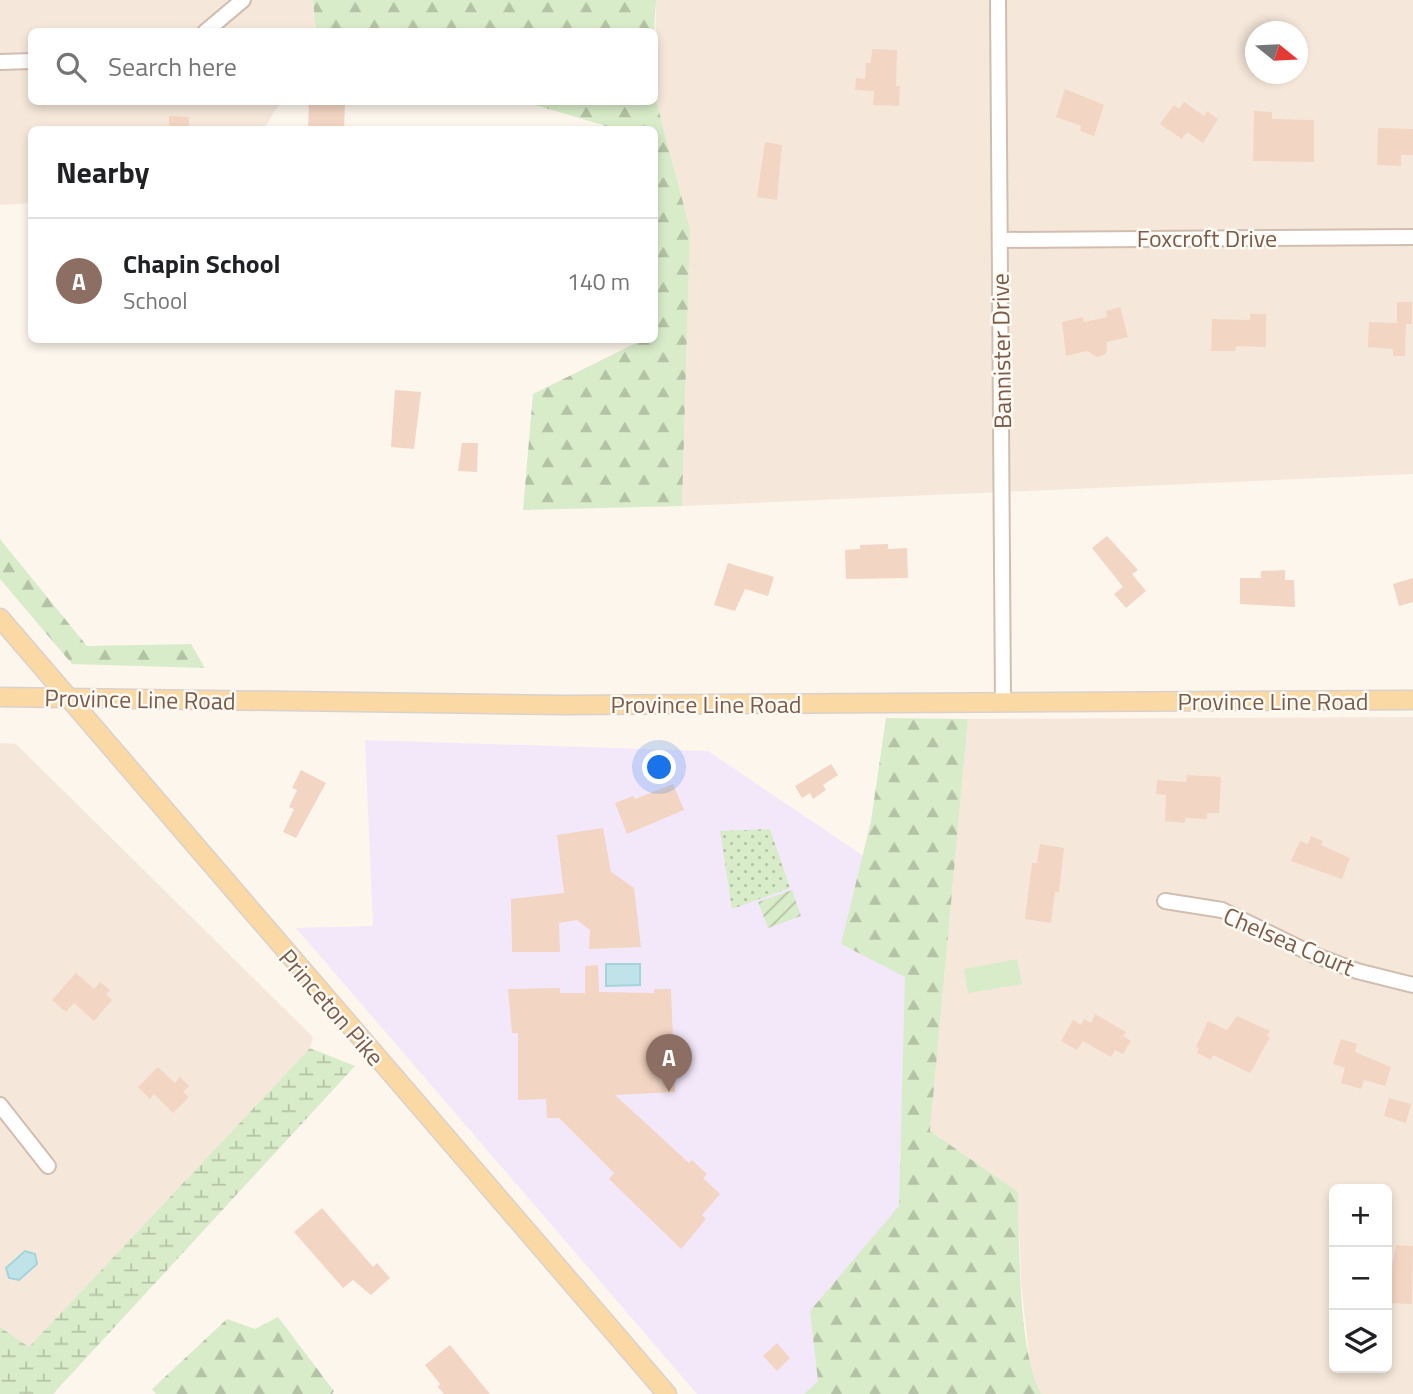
<!DOCTYPE html>
<html lang="en">
<head>
<meta charset="utf-8">
<style>
  :root { --surface:#fff; --page:#f2f2f2; --text:#202124; --muted:#757577; --line:#e0e0e0; --accent:#2563eb }
  body { margin:0; font-family:"Titillium Web",sans-serif; background:var(--page); color:var(--text) }
  .controls { position:absolute; right:21px; bottom:21px; display:grid; overflow:hidden; border-radius:10px; box-shadow:0 4px 10px #0003 }
  .controls button { width:63px; height:63px; display:grid; place-items:center; padding:0; border:0; border-bottom:2px solid var(--line); background:var(--surface); color:var(--text); font:35px sans-serif }
  .compass { position:absolute; left:1245px; top:21px; width:63px; height:63px; border-radius:50%; background:var(--surface); box-shadow:0 4px 10px #0003; rotate:108deg }
  .you { position:absolute; left:660px; top:768px; width:24px; height:24px; margin:-18px; border:5px solid #fff; border-radius:50%; background:#1a73e8; box-shadow:0 0 0 10px #1a73e833 }
  .badge { display:grid; place-items:center; width:46px; height:46px; border-radius:50%; background:var(--accent); color:#fff; font-size:23px; font-weight:700 }
  .pin { position:absolute; translate:-50% -58px; filter:drop-shadow(0 2px 4px #0008) }
  .pin::after { content:''; position:absolute; top:37px; width:24px; height:21px; background:inherit; clip-path:polygon(0 0,100% 0,50% 100%) }
  .list { margin:0; padding:0; list-style:none }
  h2 { display:flex; justify-content:space-between; align-items:center; height:91px; margin:0; padding:0 28px; font-size:30px }
  h2 small { font-size:23px; font-weight:400; color:var(--muted) }
  .list li { display:grid; grid-template-columns:46px 1fr auto; gap:21px; align-items:center; box-sizing:border-box; height:126px; padding:0 28px; border-top:2px solid var(--line) }
  .list b { display:block; font-size:26px; white-space:nowrap }
  .list p { margin:0; font-size:23px; white-space:nowrap; color:var(--muted) }
  .list em { font-size:23px; font-style:normal; color:var(--muted) }
  .icon { flex:none; width:38px; height:38px; fill:none; stroke:currentColor; stroke-width:2; stroke-linecap:round; stroke-linejoin:round }
  .map { position:relative; flex:none; width:1413px; height:1394px; overflow:hidden }
  .search { position:absolute; background:var(--surface); box-shadow:0 4px 10px #0003; left:28px; top:28px; width:630px; height:77px; display:flex; align-items:center; gap:18px; box-sizing:border-box; padding:0 24px; border-radius:10px; color:var(--muted); font-size:26px }
  .panel { position:absolute; background:var(--surface); box-shadow:0 4px 10px #0003; left:28px; top:126px; width:630px; height:217px; border-radius:10px }
  .map>svg:first-child { display:block }
  .residential { fill:#f5e8da; fill-rule:evenodd }
  .education { fill:#f3e8fa }
  .grass { fill:#d8ecc9 }
  .forest { fill:url(#forest-firs) }
  .wetland { fill:url(#wetland-marsh) }
  .park { fill:url(#park-dots) }
  .garden { fill:url(#garden-furrows) }
  .water { fill:#bfe3e8; stroke:#a5d3da; stroke-width:2 }
  .building { fill:#f3d5c3 }
  .lines { fill:none; stroke-linecap:round; stroke-linejoin:round }
  .minor-casing { stroke:#d1beb0; stroke-width:18 }
  .major-casing { stroke:#dad1cd; stroke-width:21 }
  .minor { stroke:#fff; stroke-width:14 }
  .major { stroke:#fbd9a5; stroke-width:18 }
  .labels { text-anchor:middle; dominant-baseline:central; stroke-width:5; stroke-linejoin:round; paint-order:stroke }
  .street-label { font-size:24px; fill:#7a5c4d; stroke:#fffaf3 }
</style>
</head>
<body>
<div class="map">
<svg width="1413" height="1394" viewBox="0 0 1413 1394">
  <defs>
    <pattern id="forest-firs" width="22" height="20" patternUnits="userSpaceOnUse" patternTransform="scale(1.75)"><rect width="22" height="20" fill="#d8ecc9"/><path d="M5 1l3.5 6h-7zM16 11l3.5 6h-7z" fill="#b4c2a5"/></pattern>
    <pattern id="wetland-marsh" width="20" height="14" patternUnits="userSpaceOnUse" patternTransform="scale(1.75)"><rect width="20" height="14" fill="#d8ecc9"/><path d="M1 5h8M5 5V1M11 12h8M15 12V8" fill="none" stroke="#b4c2a5"/></pattern>
    <pattern id="park-dots" width="8" height="8" patternUnits="userSpaceOnUse" patternTransform="scale(1.75)"><rect width="8" height="8" fill="#d8ecc9"/><path d="M2 2h.1M6 6h.1" fill="none" stroke="#b4c2a5" stroke-width="1.8" stroke-linecap="round"/></pattern>
    <pattern id="garden-furrows" width="10" height="10" patternUnits="userSpaceOnUse" patternTransform="scale(1.75)"><rect width="10" height="10" fill="#d8ecc9"/><path d="M-1 1l2-2M0 10L10 0M9 11l2-2" fill="none" stroke="#b4c2a5"/></pattern>
  </defs>
  <rect width="100%" height="100%" fill="#fdf6ec"/>
  <g class="residential">
    <polygon points="0,0 313,0 316,31 32,32 32,102 280,102 264,129 32,130 31,203 0,205"/>
    <path d="M 656,0 L 1413,0 L 1413,474 L 682,506 L 690,229 L 655,96 ZM 1256,32 L 1298,32 L 1298,74 L 1256,74 Z"/>
    <path d="M 1413,717 L 1413,1394 L 1041,1394 L 1031,1375 L 1021,1282 L 1018,1192 L 930,1131 L 968,719 ZM 1334,1189 L 1387,1189 L 1387,1368 L 1334,1368 Z"/>
    <polygon points="0,743 16,744 313,1037 310,1048 29,1347 0,1327"/>
  </g>
  <polygon class="education" points="365,740 708,751 908,886 894,1394 697,1394 296,928 373,926"/>
  <polygon class="grass" points="1017,959 1022,984 968,993 964,969"/>
  <g class="forest">
    <polygon points="313,0 656,0 654,31 316,32"/>
    <polygon points="655,96 690,229 682,506 523,510 533,394 642,340 654,340 654,130 603,129 603,125 525,102 654,102"/>
    <polygon points="0,539 87,646 191,644 205,668 72,664 0,579"/>
    <path d="M 886,718 L 968,719 L 930,1131 L 1018,1192 C 1020,1247 1017,1347 1041,1394 L 804,1394 L 818,1381 L 810,1311 L 899,1206 L 905,977 L 841,944 L 871,821 Z"/>
    <polygon points="278,1317 334,1391 332,1394 156,1394 152,1389 227,1319 255,1329"/>
  </g>
  <polygon class="wetland" points="310,1048 355,1066 53,1394 0,1394 0,1327 29,1347"/>
  <polygon class="park" points="770,829 790,888 732,909 720,831"/>
  <polygon class="garden" points="792,890 801,916 768,928 758,902"/>
  <g class="water">
    <polygon points="606,964 640,964 640,985 606,986"/>
    <polygon points="25,1251 35,1254 37,1264 19,1280 9,1278 6,1268"/>
  </g>
  <g class="building">
    <polygon points="872,49 897,50 896,86 900,86 899,106 873,105 874,91 855,90 856,78 865,79 866,63 871,63"/>
    <polygon points="1065,89 1104,105 1094,136 1080,131 1081,126 1056,117"/>
    <polygon points="309,102 345,102 344,130 308,130"/>
    <polygon points="1184,102 1204,116 1207,111 1218,119 1203,143 1187,132 1182,139 1160,124 1174,105 1179,109"/>
    <polygon points="1254,111 1272,112 1272,119 1314,120 1314,162 1253,161"/>
    <polygon points="169,116 189,117 189,130 169,130"/>
    <polygon points="1378,128 1413,129 1413,155 1401,155 1401,166 1377,165"/>
    <polygon points="765,142 782,145 777,200 757,197"/>
    <polygon points="1397,302 1412,302 1412,324 1406,324 1405,356 1393,356 1393,349 1368,347 1369,322 1397,323"/>
    <polygon points="1120,307 1128,337 1107,342 1106,354 1097,357 1087,351 1066,356 1062,322 1083,317 1084,322 1107,317 1106,311"/>
    <polygon points="1250,314 1266,314 1266,347 1236,346 1235,351 1211,351 1212,319 1250,320"/>
    <polygon points="395,390 421,392 414,449 391,447"/>
    <polygon points="462,443 478,443 477,472 458,471"/>
    <polygon points="1107,536 1138,570 1132,574 1146,591 1126,608 1114,594 1123,587 1092,548"/>
    <polygon points="888,544 888,549 907,548 908,578 846,579 845,550 860,549 860,545"/>
    <polygon points="728,563 774,577 768,596 745,589 735,611 714,605"/>
    <polygon points="1285,570 1285,580 1294,580 1295,607 1240,604 1240,578 1261,578 1261,571"/>
    <polygon points="1413,578 1413,602 1399,606 1393,584"/>
    <polygon points="831,764 838,775 823,785 826,790 813,799 810,793 802,798 795,786"/>
    <polygon points="301,770 326,783 296,838 283,832 294,809 289,807 297,790 292,788"/>
    <polygon points="1187,775 1221,777 1219,813 1207,813 1207,819 1185,818 1185,823 1165,821 1166,795 1156,794 1157,780 1186,782"/>
    <polygon points="673,784 684,810 627,834 615,803 633,796 635,799"/>
    <polygon points="603,828 611,872 634,888 641,947 589,949 590,930 577,920 559,923 560,952 512,952 511,899 564,893 557,835"/>
    <polygon points="1311,836 1323,841 1321,845 1350,858 1342,879 1291,861 1300,841 1308,844"/>
    <polygon points="1040,844 1064,848 1059,892 1055,892 1051,923 1025,919 1032,863 1037,863"/>
    <polygon points="598,965 599,992 654,993 654,989 671,989 675,1092 615,1095 689,1163 692,1160 707,1174 703,1178 720,1194 702,1215 706,1219 681,1249 609,1179 614,1173 559,1118 547,1118 546,1099 518,1100 518,1033 512,1033 508,989 560,988 560,993 585,993 585,966"/>
    <polygon points="76,973 94,989 100,982 110,990 106,994 112,1000 94,1021 74,1003 66,1012 52,1000"/>
    <polygon points="1095,1014 1126,1032 1123,1036 1131,1041 1123,1054 1115,1050 1111,1057 1083,1041 1077,1050 1061,1041 1073,1020 1081,1025 1084,1019 1091,1023"/>
    <polygon points="1237,1016 1270,1031 1267,1036 1270,1037 1250,1073 1213,1055 1211,1060 1197,1053 1199,1048 1196,1047 1208,1021 1227,1030"/>
    <polygon points="1341,1039 1357,1044 1355,1052 1391,1067 1385,1086 1364,1080 1361,1089 1341,1083 1345,1068 1333,1064"/>
    <polygon points="158,1067 175,1083 180,1077 189,1086 183,1092 189,1097 173,1113 154,1094 150,1099 138,1087"/>
    <polygon points="1389,1098 1411,1104 1406,1123 1384,1116"/>
    <polygon points="322,1208 373,1267 377,1263 390,1278 371,1295 353,1280 343,1288 294,1232"/>
    <polygon points="1396,1245 1413,1246 1412,1304 1387,1303 1387,1267 1392,1267"/>
    <polygon points="777,1343 790,1358 777,1371 763,1356"/>
    <polygon points="450,1345 490,1394 444,1394 438,1387 440,1384 425,1365"/>
  </g>
  <g class="lines">
    <defs>
      <g id="minor">
        <polyline points="998,0 1003,702"/>
        <polyline points="205,32 243,0"/>
        <polyline points="0,62 32,61"/>
        <polyline points="1000,240 1413,237"/>
        <polyline points="1165,901 1222,910 1314,955 1357,971 1413,985"/>
        <polyline points="0,1105 48,1166"/>
      </g>
      <g id="major">
        <polyline points="0,618 667,1394"/>
        <polyline points="0,697 564,705 1413,700"/>
      </g>
    </defs>
    <use href="#minor" class="minor-casing"/>
    <use href="#major" class="major-casing"/>
    <use href="#minor" class="minor"/>
    <use href="#major" class="major"/>
  </g>
  <g class="labels">
    <g class="street-label">
      <text x="1207" y="238">Foxcroft Drive</text>
      <text transform="translate(1001 351) rotate(-91)">Bannister Drive</text>
      <text transform="translate(140 699) rotate(1)">Province Line Road</text>
      <text x="1273" y="701">Province Line Road</text>
      <text x="706" y="704">Province Line Road</text>
      <text transform="translate(1289 941) rotate(23)">Chelsea Court</text>
      <text transform="translate(332 1007) rotate(49)">Princeton Pike</text>
    </g>
  </g>
</svg>
<div class="controls">
<button>+</button>
<button>−</button>
<button><svg class="icon" aria-label="layers" viewBox="0 0 24 24"><path d="M12 4l9 5-9 5-9-5zM3 14l9 5 9-5"/></svg></button>
</div>
<svg class="compass" viewBox="-18 -18 36 36"><path d="M0-13l5 13h-10z" fill="#e53935"/><path d="M0 13l5-13h-10z" fill="#757577"/></svg>
<div class="you"></div>
<div class="pin badge" style="left:669px;top:1092px;background:#8d6e63">A</div>
<div class="search"><svg class="icon" aria-label="search" viewBox="0 0 24 24"><circle cx="10" cy="10" r="6"/><path d="M15 15l6 6"/></svg>Search here</div>
<section class="panel">
<h2>Nearby<small></small></h2>
<ul class="list">
<li><span class="badge" style="background:#8d6e63">A</span><div><b>Chapin School</b><p>School</p></div><em>140 m</em></li>
</ul>
</section>
</div>
</body>
</html>
